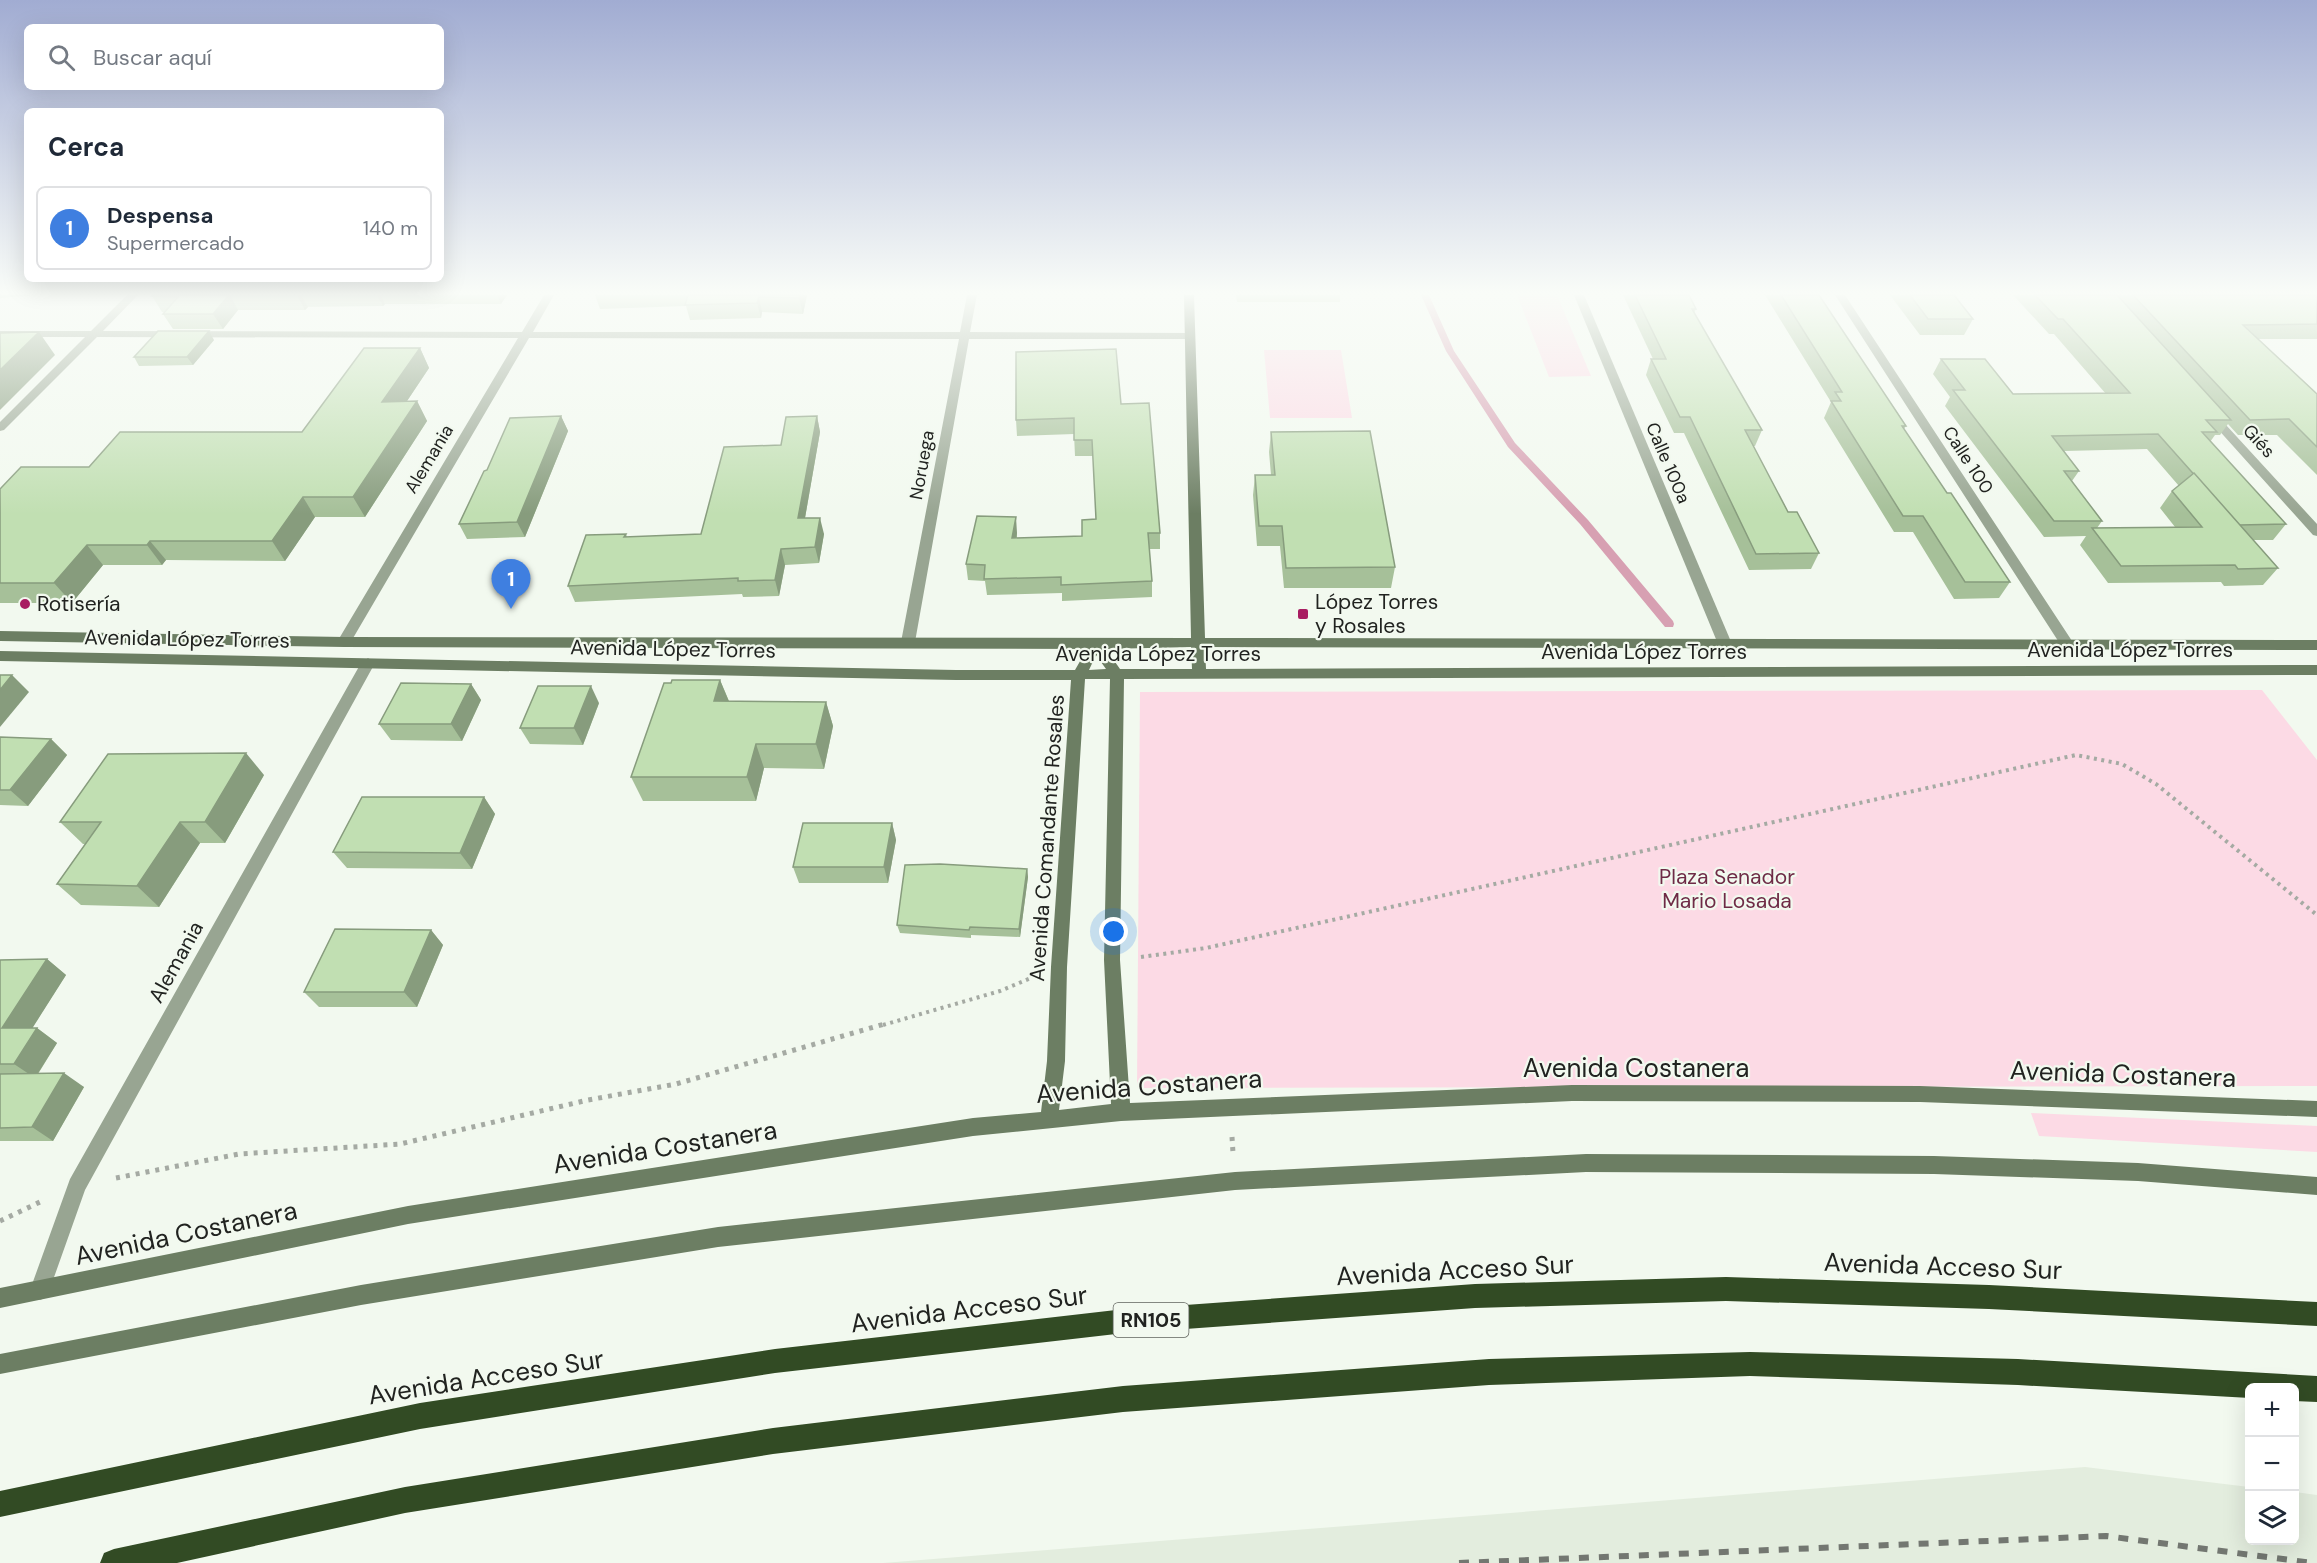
<!DOCTYPE html>
<html lang="es">
<head>
<meta charset="utf-8">
<style>
  :root { --surface:#fff; --page:#f2f2f3; --text:#1f2937; --muted:#747a83; --line:#e0e1e3; --accent:#7c3aed }
  body { margin:0; font-family:"DM Sans",sans-serif; background:var(--page); color:var(--text) }
  .controls { position:absolute; right:18px; bottom:18px; display:grid; overflow:hidden; border-radius:9px; box-shadow:0 6px 24px #0002 }
  .controls button { width:54px; height:54px; display:grid; place-items:center; padding:0; border:0; border-bottom:2px solid var(--line); background:var(--surface); color:var(--text); font:30px sans-serif }
  .you { position:absolute; left:1114px; top:932px; width:21px; height:21px; margin:-15px; border:4px solid #fff; border-radius:50%; background:#1a73e8; box-shadow:0 0 0 9px #1a73e833 }
  .badge { display:grid; place-items:center; width:39px; height:39px; border-radius:50%; background:var(--accent); color:#fff; font-size:20px; font-weight:700 }
  .pin { position:absolute; translate:-50% -50px; filter:drop-shadow(0 2px 3px #0008) }
  .pin::after { content:''; position:absolute; top:32px; width:21px; height:18px; background:inherit; clip-path:polygon(0 0,100% 0,50% 100%) }
  .list { margin:0; padding:0; list-style:none }
  h2 { display:flex; justify-content:space-between; align-items:center; height:78px; margin:0; padding:0 24px; font-size:26px }
  h2 small { font-size:20px; font-weight:400; color:var(--muted) }
  .list li { display:grid; grid-template-columns:39px 1fr auto; gap:18px; align-items:center; box-sizing:border-box; height:84px; margin:0 12px 12px; padding:0 12px; border:2px solid var(--line); border-radius:9px }
  .list b { display:block; font-size:22px; white-space:nowrap }
  .list p { margin:0; font-size:20px; white-space:nowrap; color:var(--muted) }
  .list em { font-size:20px; font-style:normal; color:var(--muted) }
  .icon { flex:none; width:33px; height:33px; fill:none; stroke:currentColor; stroke-width:2; stroke-linecap:round; stroke-linejoin:round }
  .map { position:relative; flex:none; width:2317px; height:1563px; overflow:hidden }
  .search { position:absolute; background:var(--surface); box-shadow:0 6px 24px #0002; left:24px; top:24px; width:420px; height:66px; display:flex; align-items:center; gap:15px; box-sizing:border-box; padding:0 21px; border-radius:9px; color:var(--muted); font-size:22px }
  .panel { position:absolute; background:var(--surface); box-shadow:0 6px 24px #0002; left:24px; top:108px; width:420px; height:174px; border-radius:9px }
  .map>svg:first-child { display:block }
  .built { fill:#e3edde }
  .green { fill:#fcdae5 }
  .lines { fill:none; stroke-linecap:round; stroke-linejoin:round }
  .stream { fill:#d7a0b2; fill-rule:evenodd }
  .path-far1 { stroke:#a5aaa3; stroke-width:4; stroke-dasharray:3 4.5; stroke-linecap:butt }
  .path { stroke:#a5aaa3; stroke-width:5; stroke-dasharray:4 6; stroke-linecap:butt }
  .street { fill:#98a592; fill-rule:evenodd }
  .secondary { fill:#6c7e63; fill-rule:evenodd }
  .highway { fill:#324b24; fill-rule:evenodd }
  .rail { stroke:#737771; stroke-width:6; stroke-dasharray:10 10; stroke-linecap:butt }
  .wall { fill:#a6c099; fill-rule:evenodd }
  .shaded-wall { fill:#879c7d }
  .building { fill:#c1dfb2; stroke:#879c7d; stroke-width:1.5 }
  .poi-dot { fill:#a81d61; stroke:#f2f9ef; stroke-width:2 }
  .labels { text-anchor:middle; dominant-baseline:central; stroke-width:4.5; stroke-linejoin:round; paint-order:stroke }
  .far-street-label { font-size:18px; fill:#212320; stroke:#f2f9ef }
  .shield { fill:#f2f9ef; stroke:#60635e; stroke-width:1.5 }
  .shield-label { font-size:20px; font-weight:bold; fill:#212320 }
  .poi-label { font-size:21px; fill:#212320; stroke:#f2f9ef; text-anchor:start }
  .street-label { font-size:21px; fill:#212320; stroke:#f2f9ef }
  .park-label { font-size:21px; fill:#6e2b46; stroke:#f2f9ef }
  .near-street-label { font-size:26px; fill:#212320; stroke:#f2f9ef }
</style>
</head>
<body>
<div class="map">
<svg width="2317" height="1563" viewBox="0 0 2317 1563">
  <rect width="100%" height="100%" fill="#f2f9ef"/>
  <polygon class="built" points="2085,1467 2249,1487 2250,1540 2294,1540 2295,1492 2317,1495 2317,1563 883,1563"/>
  <g class="green">
    <polygon points="1517,295 1557,295 1591,376 1549,377"/>
    <polygon points="1264,350 1341,350 1352,418 1270,418"/>
    <polygon points="2262,690 2317,760 2317,1086 1137,1088 1140,692"/>
    <polygon points="2031,1113 2317,1126 2317,1152 2039,1136"/>
  </g>
  <g class="lines">
    <polygon class="stream" points="1421,295 1429,295 1454,351 1515,443 1588,520 1673,621 1674,624 1673,627 1665,627 1580,524 1508,447 1446,351"/>
    <g class="path-far1">
      <polyline points="1141,957 1206,948 2076,755 2122,764 2156,784 2317,915"/>
      <polyline points="883,1025 1000,991 1031,978"/>
    </g>
    <g class="path">
      <polyline points="1232,1137 1233,1153"/>
      <polyline points="116,1178 239,1154 400,1144 588,1100 676,1084 888,1023"/>
      <polyline points="0,1221 40,1202"/>
    </g>
    <g class="street">
      <polygon points="127,295 138,295 103,331 522,332 544,295 554,295 533,332 960,332 967,295 977,295 970,332 1190,333 1195,336 1190,339 969,339 915,642 908,647 901,642 959,339 529,338 349,645 344,647 337,642 518,338 97,337 4,430 0,431 0,422 85,337 0,337 0,331 91,331"/>
      <polygon points="1574,295 1584,295 1732,644 1730,647 1720,647 1718,644"/>
      <polygon points="1835,295 1845,295 2072,641 2074,644 2072,647 2062,647"/>
      <polygon points="2211,412 2215,413 2317,524 2317,536 2313,535 2207,417 2205,415"/>
      <polygon points="368,658 375,663 85,1190 47,1297 40,1300 33,1297 30,1290 70,1179 361,663"/>
    </g>
    <g class="secondary">
      <path d="M 1184,295 L 1194,295 L 1205,638 L 2317,640 L 2317,650 L 1205,647 L 1206,669 L 2317,665 L 2317,675 L 1124,679 L 1120,960 L 1130,1103 L 1572,1085 L 1920,1086 L 2317,1101 L 2317,1117 L 1920,1102 L 1572,1101 L 1121,1121 L 973,1136 L 408,1224 L 0,1308 L 0,1288 L 408,1206 L 973,1118 L 1041,1112 L 1047,1061 L 1051,967 L 1071,680 L 956,680 L 0,661 L 0,651 L 956,670 L 1075,670 L 1087,649 L 344,647 L 0,641 L 0,631 L 344,637 L 1191,638 ZM 1191,647 L 1192,669 L 1120,669 L 1106,649 ZM 1096,655 L 1106,669 L 1089,670 ZM 1085,679 L 1110,679 L 1104,960 L 1111,1104 L 1059,1110 L 1065,1061 L 1067,967 Z"/>
      <polygon points="1586,1154 1934,1156 2138,1163 2317,1177 2317,1195 2138,1181 1934,1174 1586,1172 1235,1190 718,1247 361,1305 0,1374 0,1354 361,1285 718,1227 1235,1172"/>
    </g>
    <g class="highway">
      <polygon points="1726,1277 1989,1285 2317,1302 2317,1326 1989,1309 1726,1301 1475,1308 1116,1334 775,1373 420,1429 0,1517 0,1491 420,1403 775,1349 1116,1310 1475,1284"/>
      <polygon points="1750,1352 2018,1359 2317,1376 2317,1402 2294,1401 2294,1388 2250,1388 2250,1398 2018,1385 1750,1376 1489,1385 1123,1412 773,1454 405,1513 177,1563 100,1563 104,1553 114,1549 405,1487 773,1428 1123,1386 1489,1359"/>
    </g>
    <polyline class="rail" points="1459,1563 2106,1536 2313,1563"/>
  </g>
  <g class="wall">
    <polygon points="0,295 37,295 0,298"/>
    <polygon points="153,295 507,295 501,304 385,304 383,306 308,307 305,310 238,310 223,329 173,329 163,314 164,312 162,312 152,296"/>
    <polygon points="595,295 807,295 803,314 762,312 761,318 690,320 686,306 600,309"/>
    <polygon points="1236,295 1340,295 1340,302 1237,302"/>
    <polygon points="1623,295 1689,295 1696,309 1694,313 1762,430 1755,446 1753,446 1788,512 1819,553 1811,569 1749,570 1684,433 1674,433 1646,375 1651,359 1653,359"/>
    <polygon points="1765,295 1819,295 1906,426 1904,429 1947,493 2010,582 1999,598 1954,599 1913,532 1894,532 1824,418 1831,402"/>
    <polygon points="1890,295 1954,295 1973,319 1964,335 1920,335"/>
    <path d="M 2013,295 L 2317,295 L 2317,339 L 2258,339 L 2317,394 L 2317,475 L 2277,435 L 2238,435 L 2228,424 L 2220,435 L 2215,435 L 2210,442 L 2286,524 L 2273,540 L 2253,540 L 2278,568 L 2263,585 L 2224,586 L 2221,582 L 2108,583 L 2080,545 L 2086,536 L 2044,537 L 1945,406 L 1950,397 L 1933,374 L 1941,359 L 2013,394 L 2106,394 L 2054,334 L 2049,334 ZM 2147,449 L 2179,486 L 2172,491 L 2160,508 L 2175,527 L 2097,528 L 2102,521 L 2072,481 L 2079,471 L 2064,451 Z"/>
    <polygon points="214,340 193,365 139,366 134,357"/>
    <polygon points="420,348 429,368 407,401 417,401 427,421 365,517 315,517 285,561 166,560 162,565 103,565 72,603 0,603 0,489 89,467 302,432"/>
    <polygon points="1121,404 1160,533 1160,549 1149,549 1152,581 1152,597 1062,601 1062,593 987,595 985,581 968,580 966,564 1017,533 1017,538 1082,536 1096,519 1093,456 1075,456 1074,434 1017,436 1016,420"/>
    <polygon points="561,416 568,431 525,537 467,539 459,524"/>
    <polygon points="817,416 820,432 805,518 824,534 819,563 785,565 779,596 743,597 742,594 575,602 568,586 626,534 627,537 701,534 781,445"/>
    <polygon points="1271,432 1395,567 1391,588 1284,588 1280,546 1257,546 1253,495 1255,475 1271,475 1269,452"/>
    <polygon points="720,680 729,701 826,702 833,726 824,769 764,768 756,801 643,801 631,777"/>
    <polygon points="471,684 481,700 462,741 391,740 379,724"/>
    <polygon points="599,703 583,745 530,744 520,728"/>
    <polygon points="0,737 51,739 67,755 28,806 0,805"/>
    <polygon points="264,775 225,843 200,843 159,907 81,905 57,884 85,844 83,844 60,822"/>
    <polygon points="484,797 495,814 472,869 347,868 333,852"/>
    <polygon points="892,823 896,840 888,883 799,883 793,867"/>
    <polygon points="1027,869 1028,877 1020,937 971,935 971,938 900,933 897,925"/>
    <polygon points="431,930 443,945 417,1007 319,1007 304,992"/>
    <polygon points="47,959 66,975 32,1028 37,1028 57,1043 38,1074 84,1087 53,1141 0,1141 0,960"/>
  </g>
  <g class="shaded-wall">
    <polygon points="229,295 230,295 238,310 223,329 213,314"/>
    <polygon points="297,295 301,295 308,307 305,310"/>
    <polygon points="377,295 381,295 385,304 383,306"/>
    <polygon points="497,295 507,295 501,304"/>
    <polygon points="800,295 807,295 803,314 799,298"/>
    <polygon points="759,297 762,312 761,318 757,303"/>
    <polygon points="209,331 214,340 193,365 187,357"/>
    <polygon points="39,332 55,355 0,410 0,370"/>
    <polygon points="420,348 429,368 393,422 382,402"/>
    <polygon points="417,401 427,421 365,517 353,497"/>
    <polygon points="561,416 568,431 525,537 517,522"/>
    <polygon points="817,416 820,432 802,535 798,518"/>
    <polygon points="303,497 315,517 285,561 272,541"/>
    <polygon points="1016,517 1017,533 1014,554 1012,538"/>
    <polygon points="820,518 824,534 819,563 815,547"/>
    <polygon points="150,541 166,560 162,565 147,545"/>
    <polygon points="87,545 103,565 72,603 54,583"/>
    <polygon points="781,549 785,565 779,596 775,580"/>
    <polygon points="12,675 29,692 0,727 0,690"/>
    <polygon points="720,680 730,704 714,701"/>
    <polygon points="471,684 481,700 462,741 451,724"/>
    <polygon points="591,686 599,703 583,745 574,728"/>
    <polygon points="826,702 833,726 824,769 816,744"/>
    <polygon points="51,739 67,755 28,806 10,790"/>
    <polygon points="756,744 764,768 756,801 747,777"/>
    <polygon points="246,753 264,775 225,843 205,822"/>
    <polygon points="484,797 495,814 472,869 460,853"/>
    <polygon points="180,822 200,843 159,907 137,886"/>
    <polygon points="892,823 896,840 888,883 884,867"/>
    <polygon points="1027,869 1028,877 1020,937 1019,929"/>
    <polygon points="431,930 443,945 417,1007 404,992"/>
    <polygon points="47,959 66,975 23,1043 2,1028"/>
    <polygon points="37,1028 57,1043 35,1078 14,1064"/>
    <polygon points="64,1073 84,1087 53,1141 32,1127"/>
  </g>
  <g class="building">
    <polygon points="153,295 229,295 213,314 163,314 178,297 152,296"/>
    <polygon points="688,295 800,295 799,298 759,297 757,303 685,305"/>
    <polygon points="1635,295 1689,295 1696,309 1692,309 1762,430 1745,430 1788,512 1797,512 1819,553 1756,554 1690,417 1680,417 1651,359 1666,359"/>
    <polygon points="1781,295 1819,295 1906,426 1902,426 1947,493 1951,493 2010,582 1965,582 1923,516 1903,516 1831,401 1841,401 1835,392 1842,392"/>
    <polygon points="1910,295 1954,295 1973,319 1928,319"/>
    <polygon points="2035,295 2117,295 2231,420 2206,420 2217,432 2202,432 2286,524 2239,525 2158,434 2052,436 2079,471 2064,471 2102,521 2054,521 1953,390 1965,390 1941,359 1985,359 2013,394 2130,393 2063,319 2058,319"/>
    <polygon points="2133,295 2317,295 2317,324 2243,325 2317,394 2317,447 2289,419 2250,420"/>
    <polygon points="158,331 209,331 187,357 134,357"/>
    <polygon points="39,332 0,370 0,333"/>
    <polygon points="364,348 420,348 382,402 417,401 353,497 303,497 272,541 150,541 147,545 87,545 54,583 0,583 0,489 21,467 89,467 120,432 302,432"/>
    <polygon points="1116,349 1121,404 1149,403 1160,533 1148,533 1152,581 1061,585 1061,577 984,579 985,565 966,564 977,516 1016,517 1012,538 1082,536 1082,520 1096,519 1092,440 1074,440 1074,418 1016,420 1016,352"/>
    <polygon points="561,416 517,522 459,524 484,471 487,470 510,418"/>
    <polygon points="817,416 798,518 820,518 815,547 781,549 775,580 738,581 738,578 568,586 586,535 626,534 624,537 701,534 724,447 781,445 786,417"/>
    <polygon points="1370,431 1395,567 1286,568 1282,526 1259,526 1255,475 1275,475 1271,432"/>
    <polygon points="2194,473 2278,568 2238,569 2235,565 2121,566 2092,528 2202,527 2172,491"/>
    <polygon points="0,675 12,675 0,690"/>
    <polygon points="672,680 720,680 714,701 826,702 816,744 756,744 747,777 631,777 664,683 671,683"/>
    <polygon points="401,683 471,684 451,724 379,724"/>
    <polygon points="538,686 591,686 574,728 520,728"/>
    <polygon points="0,737 51,739 10,790 0,790"/>
    <polygon points="246,753 205,822 180,822 137,886 57,884 101,822 60,822 108,754"/>
    <polygon points="362,797 484,797 460,853 333,852"/>
    <polygon points="803,823 892,823 884,867 793,867"/>
    <polygon points="940,864 1027,869 1019,929 970,927 969,930 897,925 905,865"/>
    <polygon points="335,929 431,930 404,992 304,992"/>
    <polygon points="47,959 2,1028 37,1028 14,1064 0,1064 0,960"/>
    <polygon points="64,1073 32,1127 0,1128 0,1074"/>
  </g>
  <linearGradient id="sky" x2="0" y2="1"><stop stop-color="#a1acd2"/><stop offset="0.57" stop-color="#f9fcf8"/><stop offset="1" stop-color="#f9fcf8" stop-opacity="0"/></linearGradient>
  <rect width="2317" height="514" fill="url(#sky)"/>
  <g class="poi-dot">
    <circle cx="25" cy="604" r="6"/>
    <rect x="1297" y="608" width="12" height="12" rx="3"/>
  </g>
  <g class="labels">
    <g class="far-street-label">
      <text transform="translate(2259 441) rotate(48)">Giés</text>
      <text transform="translate(429 459) rotate(-59)">Alemania</text>
      <text transform="translate(1968 460) rotate(57)">Calle 100</text>
      <text transform="translate(1668 463) rotate(67)">Calle 100a</text>
      <text transform="translate(922 465) rotate(-80)">Noruega</text>
    </g>
    <rect class="shield" x="1113.5" y="1303" width="75" height="34" rx="4.5"/>
    <g class="shield-label">
      <text x="1151" y="1320">RN105</text>
    </g>
    <g class="poi-label">
      <text x="1315" y="602">López Torres<tspan x="1315" dy="24">y Rosales</tspan></text>
      <text x="37" y="604">Rotisería</text>
    </g>
    <g class="street-label">
      <text transform="translate(187 639) rotate(1)">Avenida López Torres</text>
      <text transform="translate(673 649) rotate(1)">Avenida López Torres</text>
      <text x="2130" y="650">Avenida López Torres</text>
      <text x="1644" y="652">Avenida López Torres</text>
      <text x="1158" y="654">Avenida López Torres</text>
      <text transform="translate(1047 838) rotate(-86)">Avenida Comandante Rosales</text>
      <text transform="translate(176 962) rotate(-61)">Alemania</text>
    </g>
    <g class="park-label">
      <text x="1727" y="877">Plaza Senador<tspan x="1727" dy="24">Mario Losada</tspan></text>
    </g>
    <g class="near-street-label">
      <text x="1636" y="1068">Avenida Costanera</text>
      <text transform="translate(2123 1074) rotate(2)">Avenida Costanera</text>
      <text transform="translate(1149 1086) rotate(-4)">Avenida Costanera</text>
      <text transform="translate(665 1147) rotate(-9)">Avenida Costanera</text>
      <text transform="translate(186 1233) rotate(-12)">Avenida Costanera</text>
      <text transform="translate(1943 1266) rotate(2)">Avenida Acceso Sur</text>
      <text transform="translate(1455 1270) rotate(-3)">Avenida Acceso Sur</text>
      <text transform="translate(969 1309) rotate(-7)">Avenida Acceso Sur</text>
      <text transform="translate(486 1377) rotate(-9)">Avenida Acceso Sur</text>
    </g>
  </g>
</svg>
<div class="controls">
<button>+</button>
<button>−</button>
<button><svg class="icon" aria-label="layers" viewBox="0 0 24 24"><path d="M12 4l9 5-9 5-9-5zM3 14l9 5 9-5"/></svg></button>
</div>
<div class="you"></div>
<div class="pin badge" style="left:511px;top:609px;background:#3f7fe0">1</div>
<div class="search"><svg class="icon" aria-label="search" viewBox="0 0 24 24"><circle cx="10" cy="10" r="6"/><path d="M15 15l6 6"/></svg>Buscar aquí</div>
<section class="panel">
<h2>Cerca<small></small></h2>
<ul class="list">
<li><span class="badge" style="background:#3f7fe0">1</span><div><b>Despensa</b><p>Supermercado</p></div><em>140 m</em></li>
</ul>
</section>
</div>
</body>
</html>
